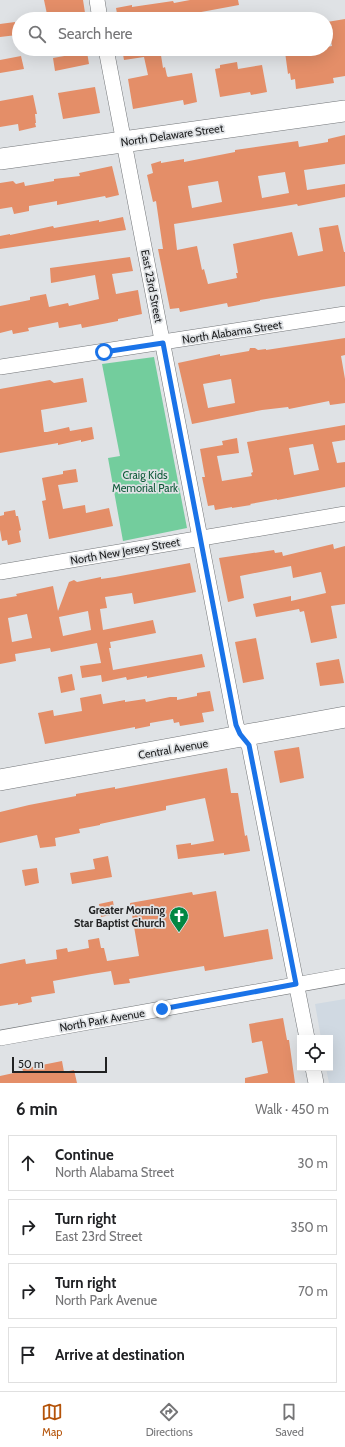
<!DOCTYPE html>
<html lang="en">
<head>
<meta charset="utf-8">
<style>
  :root { --surface:#fff; --page:#f6f6f6; --text:#202124; --muted:#757577; --line:#e0e0e0; --accent:#b45309 }
  body { margin:0; font-family:Cabin,sans-serif; background:var(--page); color:var(--text) }
  .controls { position:absolute; right:12px; bottom:12px; display:grid; overflow:hidden; border-radius:0px; box-shadow:0 4px 16px #0002 }
  .controls button { width:36px; height:36px; display:grid; place-items:center; padding:0; border:0; border-bottom:1px solid var(--line); background:var(--surface); color:var(--text); font:20px sans-serif }
  .scale { position:absolute; left:12px; bottom:10px; width:95px; box-sizing:border-box; padding-left:4px; border:2px solid #212223; border-top:0; font-size:11px; line-height:14px; white-space:nowrap; color:#212223; -webkit-text-stroke:3px #dfe2e5; paint-order:stroke }
  .stop { position:absolute; width:12px; height:12px; margin:-9px; border:3px solid #1a73e8; border-radius:50%; background:#fff }
  .stop.end { background:#1a73e8; border-color:#fff; box-shadow:0 1px 4px #0008 }
  .list { margin:0; padding:0; list-style:none }
  h2 { display:flex; justify-content:space-between; align-items:center; height:52px; margin:0; padding:0 16px; font-size:17px }
  h2 small { font-size:13px; font-weight:400; color:var(--muted) }
  .list li { display:grid; grid-template-columns:26px 1fr auto; gap:12px; align-items:center; box-sizing:border-box; height:56px; margin:0 8px 8px; padding:0 8px; border:1px solid var(--line); border-radius:0px }
  .list b { display:block; font-size:15px; white-space:nowrap }
  .list p { margin:0; font-size:13px; white-space:nowrap; color:var(--muted) }
  .list em { font-size:13px; font-style:normal; color:var(--muted) }
  .icon { flex:none; width:22px; height:22px; fill:none; stroke:currentColor; stroke-width:2; stroke-linecap:round; stroke-linejoin:round }
  .map { position:relative; flex:none; width:345px; height:1083px; overflow:hidden }
  .search { position:absolute; background:var(--surface); box-shadow:0 4px 16px #0002; left:12px; right:12px; top:12px; height:44px; display:flex; align-items:center; gap:10px; box-sizing:border-box; padding:0 14px; border-radius:22px; color:var(--muted); font-size:15px }
  .sheet { height:308px; background:var(--surface) }
  nav { display:flex; justify-content:space-around; align-items:center; box-sizing:border-box; height:56px; border-top:1px solid var(--line); background:var(--surface); font-size:11px; color:var(--muted) }
  nav a { display:grid; justify-items:center; gap:2px }
  nav .on { color:var(--accent) }
  .map>svg:first-child { display:block }
  .built { fill:#d0d9e2 }
  .green { fill:#73cd9d }
  .building { fill:#e48e68; fill-rule:evenodd }
  .lines { fill:none; stroke-linecap:round; stroke-linejoin:round }
  .street-casing { stroke:#727578; stroke-width:16 }
  .secondary-casing { stroke:#727578; stroke-width:22 }
  .street { stroke:#fff; stroke-width:15 }
  .secondary { stroke:#fff; stroke-width:21 }
  .route { stroke:#1a73e8; stroke-width:5 }
  .labels { text-anchor:middle; dominant-baseline:central; stroke-width:3.5; stroke-linejoin:round; paint-order:stroke }
  .street-label { font-size:11px; fill:#212223; stroke:#dfe2e5 }
  .park-label { font-size:11px; fill:#0e5939; stroke:#dfe2e5 }
  .poi-label { font-size:11px; font-weight:bold; fill:#212223; stroke:#dfe2e5; text-anchor:end }
</style>
</head>
<body>
<div class="map">
<svg width="345" height="1083" viewBox="0 0 345 1083">
  <rect width="100%" height="100%" fill="#dfe2e5"/>
  <polygon class="built" points="345,999 345,1083 329,1083 326,1068 330,1068 330,1038 321,1038 315,1004"/>
  <polygon class="green" points="154,357 187,528 123,541 108,458 120,456 102,364"/>
  <g class="building">
    <polygon points="44,0 83,0 86,19 48,19"/>
    <polygon points="190,0 238,0 239,5 185,15 184,12 142,18 142,17 130,19 118,19 116,8 132,5 132,7 173,1 174,3"/>
    <polygon points="345,19 345,76 333,78 334,83 296,89 295,79 291,80 290,73 288,74 285,52 304,49 326,49 326,47 332,46 327,22"/>
    <polygon points="15,22 17,35 0,37 0,24"/>
    <polygon points="122,49 160,49 163,68 165,67 167,76 168,77 192,73 197,102 184,105 183,100 133,109 128,79 148,75 144,57 124,60"/>
    <polygon points="87,52 89,64 55,71 53,58"/>
    <polygon points="21,56 24,69 0,73 0,60"/>
    <polygon points="237,62 238,69 262,65 267,92 251,95 250,92 220,97 215,69 220,68 220,65"/>
    <polygon points="95,87 100,113 63,119 58,93"/>
    <polygon points="33,95 37,114 35,114 36,123 35,123 36,127 19,131 18,124 0,127 0,101"/>
    <path d="M 345,135 L 345,164 L 304,170 L 307,190 L 345,184 L 345,197 L 298,206 L 297,204 L 273,208 L 174,224 L 177,250 L 197,246 L 202,270 L 204,269 L 208,284 L 237,278 L 236,273 L 238,273 L 233,244 L 292,232 L 298,256 L 323,251 L 319,228 L 338,225 L 344,252 L 345,252 L 345,286 L 260,300 L 260,301 L 228,307 L 227,303 L 180,312 L 179,308 L 170,309 L 158,249 L 163,249 L 156,201 L 153,202 L 147,175 L 153,173 L 151,164 L 161,161 L 161,163 L 184,159 L 184,162 L 235,152 L 235,150 L 298,141 L 299,147 L 328,142 L 328,139 ZM 285,172 L 289,193 L 262,198 L 258,176 ZM 218,181 L 222,202 L 192,208 L 188,186 Z"/>
    <polygon points="112,166 119,195 106,198 105,196 57,205 57,201 29,206 29,211 14,214 12,207 0,209 0,183 13,181 16,184 24,182 25,186 54,181 54,179 80,176 79,173"/>
    <polygon points="123,217 126,230 0,249 0,236 10,234 10,235 53,226 54,228 99,220 99,222"/>
    <polygon points="130,257 133,271 112,274 116,294 138,290 142,314 118,319 118,321 82,328 81,324 59,328 58,322 28,328 29,331 13,334 12,330 0,333 0,306 30,300 30,297 46,294 49,307 68,303 69,306 99,299 95,275 51,283 50,268"/>
    <path d="M 345,338 L 345,355 L 341,356 L 345,379 L 345,403 L 330,405 L 329,401 L 289,409 L 288,407 L 262,410 L 192,424 L 178,363 L 220,354 L 220,356 L 249,351 L 250,348 L 255,348 L 258,350 L 266,349 L 266,350 ZM 231,379 L 235,403 L 208,408 L 203,384 Z"/>
    <polygon points="83,378 87,402 41,410 44,432 47,432 69,427 70,431 92,427 94,439 81,442 81,440 58,445 58,443 0,453 0,389 50,380 54,383"/>
    <path d="M 345,425 L 345,440 L 332,442 L 337,463 L 345,462 L 345,487 L 277,500 L 277,499 L 250,504 L 251,505 L 232,508 L 232,507 L 215,510 L 214,505 L 208,506 L 202,477 L 205,477 L 200,449 L 223,445 L 222,441 L 237,438 L 239,453 L 217,456 L 222,481 L 252,476 L 251,473 L 253,472 L 247,442 ZM 313,444 L 319,470 L 294,475 L 289,448 Z"/>
    <polygon points="76,469 78,482 58,485 63,509 85,505 86,513 109,508 113,526 49,539 42,501 46,500 42,478 63,474 63,471"/>
    <polygon points="15,510 16,516 18,516 21,530 19,531 21,542 8,545 7,540 2,541 0,530 0,516 4,515 4,512"/>
    <polygon points="333,544 334,549 345,546 345,604 331,606 337,638 311,643 304,611 300,612 299,609 256,617 253,604 291,596 291,601 326,593 321,572 293,578 291,566 240,576 244,598 228,602 219,558 274,550 275,553 282,552 283,556"/>
    <path d="M 190,563 L 196,592 L 134,604 L 132,593 L 105,597 L 107,608 L 100,609 L 103,630 L 153,620 L 156,633 L 110,642 L 111,648 L 109,648 L 113,670 L 202,654 L 205,667 L 147,678 L 147,676 L 127,680 L 126,677 L 102,682 L 101,675 L 82,678 L 80,666 L 101,663 L 97,643 L 51,652 L 50,648 L 15,654 L 16,661 L 0,664 L 0,599 L 17,596 L 16,594 L 53,586 L 58,611 L 69,582 L 74,580 L 77,582 L 101,577 L 101,579 L 115,577 ZM 88,611 L 91,630 L 63,636 L 59,617 ZM 27,614 L 32,638 L 12,642 L 8,618 Z"/>
    <polygon points="256,638 264,679 243,683 235,642"/>
    <polygon points="339,659 344,683 320,686 316,663"/>
    <polygon points="72,674 75,690 61,693 58,677"/>
    <polygon points="210,691 214,711 202,713 204,722 180,726 179,722 174,723 173,719 150,723 150,726 135,729 135,727 45,744 38,713 53,710 54,716 82,711 80,698 101,694 103,704 125,700 125,702 145,699 146,702 170,697 177,697 177,700 197,696 197,693"/>
    <polygon points="299,747 304,778 280,783 274,751"/>
    <polygon points="227,768 231,793 238,793 245,836 247,835 250,851 224,855 224,853 178,859 176,845 191,843 191,845 214,841 205,798 166,806 166,810 100,824 100,825 79,829 80,833 55,838 56,846 40,848 37,835 0,843 0,812 29,805 76,796 76,794 98,790 115,787 115,789"/>
    <polygon points="108,856 112,877 72,884 70,873 95,869 93,859"/>
    <polygon points="37,868 39,883 25,886 22,870"/>
    <polygon points="216,891 224,937 268,929 273,959 205,971 204,966 129,979 130,983 114,985 111,971 92,974 53,981 55,993 31,997 32,1002 18,1005 18,1003 0,1006 0,964 25,959 26,964 57,959 56,950 67,948 68,952 89,948 88,940 99,938 101,948 104,948 107,961 139,956 130,903 192,892 193,895"/>
    <polygon points="113,901 115,914 101,917 99,904"/>
    <polygon points="283,1018 287,1040 289,1040 295,1083 245,1083 245,1078 268,1073 262,1041 252,1043 249,1024"/>
    <polygon points="62,1061 64,1072 74,1070 77,1083 0,1083 0,1076 23,1071 22,1069"/>
  </g>
  <g class="lines">
    <defs>
      <g id="street">
        <polyline points="97,0 100,19"/>
        <polyline points="106,49 236,725 240,734 249,745 307,1038"/>
        <polyline points="0,367 345,314"/>
        <polyline points="0,572 345,514"/>
        <polyline points="0,1038 345,976"/>
        <polyline points="313,1068 316,1083"/>
      </g>
      <g id="secondary">
        <polyline points="0,159 345,111"/>
        <polyline points="0,780 345,717"/>
      </g>
    </defs>
    <use href="#street" class="street-casing"/>
    <use href="#secondary" class="secondary-casing"/>
    <use href="#street" class="street"/>
    <use href="#secondary" class="secondary"/>
  </g>
  <g class="lines">
    <polyline class="route" points="104,352 163,343 236,725 240,734 249,745 296,984 162,1009"/>
  </g>
  <defs>
    <symbol id="church-pin" viewBox="-11 -11 22 30"><path d="M0 17L-7.5 6A9.5 9.5 0 1 1 7.5 6Z" fill="#028742" stroke="#dfe2e5"/><path d="M-1.2-6h2.4v3.5h3.3v2.4h-3.3V6h-2.4V-.1h-3.3v-2.4h3.3Z" fill="#fff"/></symbol>
  </defs>
  <g fill-rule="evenodd">
    <use href="#church-pin" x="168" y="905" width="22" height="30"/>
  </g>
  <g class="labels">
    <g class="street-label">
      <text transform="translate(172 135) rotate(-8)">North Delaware Street</text>
      <text transform="translate(152 286) rotate(79)">East 23rd Street</text>
      <text transform="translate(232 332) rotate(-9)">North Alabama Street</text>
      <text transform="translate(125 551) rotate(-10)">North New Jersey Street</text>
      <text transform="translate(173 749) rotate(-10)">Central Avenue</text>
      <text transform="translate(102 1020) rotate(-10)">North Park Avenue</text>
    </g>
    <g class="park-label">
      <text x="145" y="475">Craig Kids<tspan x="145" dy="13">Memorial Park</tspan></text>
    </g>
    <g class="poi-label">
      <text x="165" y="910">Greater Morning<tspan x="165" dy="13">Star Baptist Church</tspan></text>
    </g>
  </g>
</svg>
<div class="controls">
<button><svg class="icon" aria-label="locate" viewBox="0 0 24 24"><circle cx="12" cy="12" r="6"/><path d="M12 2v4M12 18v4M2 12h4M18 12h4"/></svg></button>
</div>
<div class="scale">50 m</div>
<div class="stop" style="left:104px;top:352px"></div>
<div class="stop end" style="left:162px;top:1009px"></div>
<div class="search"><svg class="icon" aria-label="search" viewBox="0 0 24 24"><circle cx="10" cy="10" r="6"/><path d="M15 15l6 6"/></svg>Search here</div>
</div>
<section class="sheet">
<h2>6 min<small>Walk · 450 m</small></h2>
<ul class="list">
<li><svg class="icon" aria-label="ahead" viewBox="0 0 24 24"><path d="M12 20V5M6 11l6-6 6 6"/></svg><div><b>Continue</b><p>North Alabama Street</p></div><em>30 m</em></li>
<li><svg class="icon" aria-label="right" viewBox="0 0 24 24"><path d="M7 20v-9h11M14 6l5 5-5 5"/></svg><div><b>Turn right</b><p>East 23rd Street</p></div><em>350 m</em></li>
<li><svg class="icon" aria-label="right" viewBox="0 0 24 24"><path d="M7 20v-9h11M14 6l5 5-5 5"/></svg><div><b>Turn right</b><p>North Park Avenue</p></div><em>70 m</em></li>
<li><svg class="icon" aria-label="arrive" viewBox="0 0 24 24"><path d="M6 21V4h12l-3 4 3 4H6"/></svg><div><b>Arrive at destination</b></div></li>
</ul>
</section>
<nav>
<a class="on"><svg class="icon" aria-label="map" viewBox="0 0 24 24"><path d="M3 6l6-2 6 2 6-2v14l-6 2-6-2-6 2zM9 4v14M15 6v14"/></svg>Map</a>
<a><svg class="icon" aria-label="directions" viewBox="0 0 24 24"><path d="M12 3l9 9-9 9-9-9zM9 14v-3h6M13 9l2 2-2 2"/></svg>Directions</a>
<a><svg class="icon" aria-label="saved" viewBox="0 0 24 24"><path d="M7 4h10v16l-5-4-5 4z"/></svg>Saved</a>
</nav>
</body>
</html>
